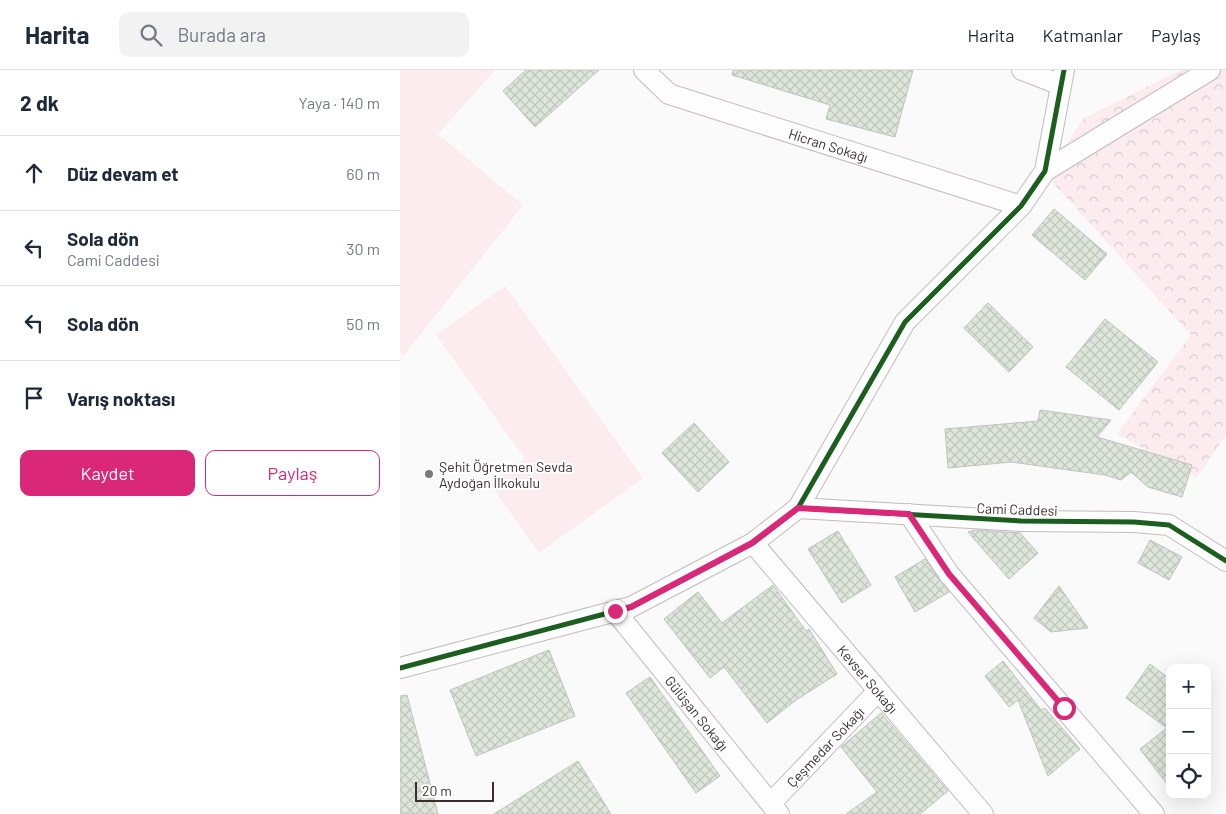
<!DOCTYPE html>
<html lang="tr">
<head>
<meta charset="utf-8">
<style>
  :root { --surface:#fff; --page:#f2f2f3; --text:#1f2937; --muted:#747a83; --line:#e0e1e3; --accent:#db2777 }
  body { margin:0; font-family:Barlow,sans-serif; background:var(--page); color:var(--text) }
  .controls { position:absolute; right:15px; bottom:15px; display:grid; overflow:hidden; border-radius:10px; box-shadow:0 5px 20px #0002 }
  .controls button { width:45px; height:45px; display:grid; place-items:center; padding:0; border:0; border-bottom:1px solid var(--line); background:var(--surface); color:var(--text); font:25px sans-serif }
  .scale { position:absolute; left:15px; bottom:12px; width:79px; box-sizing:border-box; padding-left:5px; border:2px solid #3b2d30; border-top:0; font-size:14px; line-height:18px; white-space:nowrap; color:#3b2d30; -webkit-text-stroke:4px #fff; paint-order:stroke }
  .stop { position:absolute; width:15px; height:15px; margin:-11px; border:4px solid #db2777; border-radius:50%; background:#fff }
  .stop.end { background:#db2777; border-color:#fff; box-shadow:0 1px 5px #0008 }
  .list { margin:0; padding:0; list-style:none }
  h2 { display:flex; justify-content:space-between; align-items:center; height:65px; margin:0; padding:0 20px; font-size:21px }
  h2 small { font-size:16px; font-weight:400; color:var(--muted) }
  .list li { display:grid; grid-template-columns:32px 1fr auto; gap:15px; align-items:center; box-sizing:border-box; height:75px; padding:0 20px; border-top:1px solid var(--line) }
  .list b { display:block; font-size:19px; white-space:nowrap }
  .list p { margin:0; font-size:16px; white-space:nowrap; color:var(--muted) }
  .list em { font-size:16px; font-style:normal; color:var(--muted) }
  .actions { display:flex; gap:10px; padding:15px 20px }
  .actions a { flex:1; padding:11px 0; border:1px solid var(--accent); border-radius:10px; text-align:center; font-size:18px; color:var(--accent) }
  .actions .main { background:var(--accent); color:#fff }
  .icon { flex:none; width:28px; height:28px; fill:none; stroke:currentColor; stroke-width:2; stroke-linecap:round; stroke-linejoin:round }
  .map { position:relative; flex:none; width:826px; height:744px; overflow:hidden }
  header { display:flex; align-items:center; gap:30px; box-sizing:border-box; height:70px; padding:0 25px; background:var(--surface); border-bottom:1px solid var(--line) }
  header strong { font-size:24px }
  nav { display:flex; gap:28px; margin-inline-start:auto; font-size:18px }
  .search { width:350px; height:45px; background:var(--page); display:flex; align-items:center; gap:12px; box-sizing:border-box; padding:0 18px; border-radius:10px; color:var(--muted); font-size:19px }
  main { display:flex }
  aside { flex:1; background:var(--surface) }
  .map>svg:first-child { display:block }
  .green { fill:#fcecf0 }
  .forest { fill:url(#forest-crowns) }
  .building { fill:url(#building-cross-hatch); stroke:#bfc3be }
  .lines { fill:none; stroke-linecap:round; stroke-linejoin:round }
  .street-casing { stroke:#c2bcbe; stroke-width:22 }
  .street { stroke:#fefefe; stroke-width:20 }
  .cycleway-casing { stroke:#fff; stroke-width:8 }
  .cycleway { stroke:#1b5e20; stroke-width:5 }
  .route { stroke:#db2777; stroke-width:6 }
  .poi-dot { fill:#7e7577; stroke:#fff; stroke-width:2 }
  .labels { text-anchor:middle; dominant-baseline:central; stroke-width:4; stroke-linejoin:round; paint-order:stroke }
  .street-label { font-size:14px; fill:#3b2d30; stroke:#fff }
  .poi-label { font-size:14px; fill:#3b2d30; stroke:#fff; text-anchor:start }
</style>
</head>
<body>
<header>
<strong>Harita</strong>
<div class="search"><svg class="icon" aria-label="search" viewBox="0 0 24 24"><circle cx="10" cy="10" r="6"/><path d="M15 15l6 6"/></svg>Burada ara</div>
<nav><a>Harita</a><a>Katmanlar</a><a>Paylaş</a></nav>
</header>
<main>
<aside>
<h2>2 dk<small>Yaya · 140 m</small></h2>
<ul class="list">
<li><svg class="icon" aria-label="ahead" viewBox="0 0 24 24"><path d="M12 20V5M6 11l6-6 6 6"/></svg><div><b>Düz devam et</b></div><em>60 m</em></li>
<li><svg class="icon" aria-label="left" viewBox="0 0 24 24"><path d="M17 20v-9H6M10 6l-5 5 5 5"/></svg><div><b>Sola dön</b><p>Cami Caddesi</p></div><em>30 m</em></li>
<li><svg class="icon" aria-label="left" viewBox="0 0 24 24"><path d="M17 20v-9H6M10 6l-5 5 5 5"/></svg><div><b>Sola dön</b></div><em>50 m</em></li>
<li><svg class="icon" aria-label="arrive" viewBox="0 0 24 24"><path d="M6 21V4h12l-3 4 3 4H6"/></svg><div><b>Varış noktası</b></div></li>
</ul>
<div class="actions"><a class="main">Kaydet</a><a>Paylaş</a></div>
</aside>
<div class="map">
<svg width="826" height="744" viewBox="0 0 826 744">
  <defs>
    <pattern id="forest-crowns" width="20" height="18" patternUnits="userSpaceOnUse" patternTransform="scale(1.25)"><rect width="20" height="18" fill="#fcecf0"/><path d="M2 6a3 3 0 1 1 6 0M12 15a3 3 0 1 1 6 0" fill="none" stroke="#d9cbce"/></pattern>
    <pattern id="building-cross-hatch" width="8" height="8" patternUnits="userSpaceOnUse" patternTransform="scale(1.25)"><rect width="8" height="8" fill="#dee6db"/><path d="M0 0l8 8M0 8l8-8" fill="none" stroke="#bfc6bc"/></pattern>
  </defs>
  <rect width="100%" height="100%" fill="#fafafa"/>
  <g class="green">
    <polygon points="0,0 95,0 38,64 123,135 4,285 0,283"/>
    <polygon points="105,216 243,408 139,483 90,414 125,389 36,265"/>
  </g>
  <polygon class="forest" points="781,0 826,0 826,365 796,408 717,364 791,265 646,105 684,48"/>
  <g class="building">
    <polygon points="126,0 199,0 135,57 103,21"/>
    <polygon points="333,0 513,0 495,67 426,49 430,35 332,5"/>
    <polygon points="654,139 707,184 685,210 632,165"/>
    <polygon points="588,233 633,277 609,302 564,258"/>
    <polygon points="705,249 758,292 719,340 666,297"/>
    <polygon points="640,340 711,350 697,367 792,395 782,427 748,417 731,402 721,410 705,405 611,392 548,398 545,359 638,351"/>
    <polygon points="294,353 329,392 298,422 262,383"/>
    <polygon points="575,460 620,463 638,483 609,509 568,462"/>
    <polygon points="438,461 471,515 442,533 408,479"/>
    <polygon points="750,470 782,487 769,510 738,493"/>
    <polygon points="525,489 549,522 515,542 495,507"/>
    <polygon points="373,515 406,561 409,559 437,604 396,630 367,653 324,597 310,608 264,549 298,522 322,553"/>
    <polygon points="659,516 688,558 651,562 634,548"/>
    <polygon points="149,580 175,646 76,686 50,620"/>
    <polygon points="603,591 641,640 645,638 680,679 648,706 618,630 609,637 585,606"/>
    <polygon points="750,594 770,609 770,718 740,679 767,658 726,628"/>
    <polygon points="250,607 320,706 296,723 226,623"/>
    <polygon points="7,625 38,744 0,744 0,626"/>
    <polygon points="481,643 548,721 520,744 446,744 477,722 441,677"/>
    <polygon points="178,691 211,744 94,744"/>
  </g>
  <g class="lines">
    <defs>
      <g id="street">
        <path id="s1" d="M 244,0 L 269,24 L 621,136"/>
        <polyline points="622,0 661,15"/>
        <polyline points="645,101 810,0"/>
        <polyline points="398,438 621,451 734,452 769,455 826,491"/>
        <polyline points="509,444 549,504 754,744"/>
        <path id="s2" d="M 353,473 L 583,744"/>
        <path id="s3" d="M 215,541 L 379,744"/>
        <polyline points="0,598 231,537 353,473 398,438 505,252 621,136 645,101 664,0"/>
        <path id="s4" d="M 371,733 L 478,621"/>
      </g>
    </defs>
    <use href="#street" class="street-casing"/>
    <use href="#street" class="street"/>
    <defs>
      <g id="cycleway">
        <polyline points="398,438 621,451 734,452 769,455 826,491"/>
        <polyline points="0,598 231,537 353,473 398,438 505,252 621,136 645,101 664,0"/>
      </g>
    </defs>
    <use href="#cycleway" class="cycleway-casing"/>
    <use href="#cycleway" class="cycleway"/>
  </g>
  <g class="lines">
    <polyline class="route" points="215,541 231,537 352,473 398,438 509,444 549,504 664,638"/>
  </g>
  <circle class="poi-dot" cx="29" cy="404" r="5"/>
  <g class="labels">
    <g class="street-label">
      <text stroke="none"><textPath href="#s1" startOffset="202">Hicran Sokağı</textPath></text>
      <text transform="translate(617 439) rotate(2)">Cami Caddesi</text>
      <text stroke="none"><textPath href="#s2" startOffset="178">Kevser Sokağı</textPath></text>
      <text stroke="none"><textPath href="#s3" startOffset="131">Gülüşan Sokağı</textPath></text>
      <text stroke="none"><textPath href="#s4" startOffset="78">Çeşmedar Sokağı</textPath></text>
    </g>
    <g class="poi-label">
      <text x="39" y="396">Şehit Öğretmen Sevda<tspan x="39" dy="16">Aydoğan İlkokulu</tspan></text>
    </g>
  </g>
</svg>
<div class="controls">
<button>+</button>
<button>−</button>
<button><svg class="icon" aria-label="locate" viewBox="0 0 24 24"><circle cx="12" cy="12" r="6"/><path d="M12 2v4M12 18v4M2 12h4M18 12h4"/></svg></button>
</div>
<div class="scale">20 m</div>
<div class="stop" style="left:664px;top:638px"></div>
<div class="stop end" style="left:215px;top:541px"></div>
</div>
</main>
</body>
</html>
